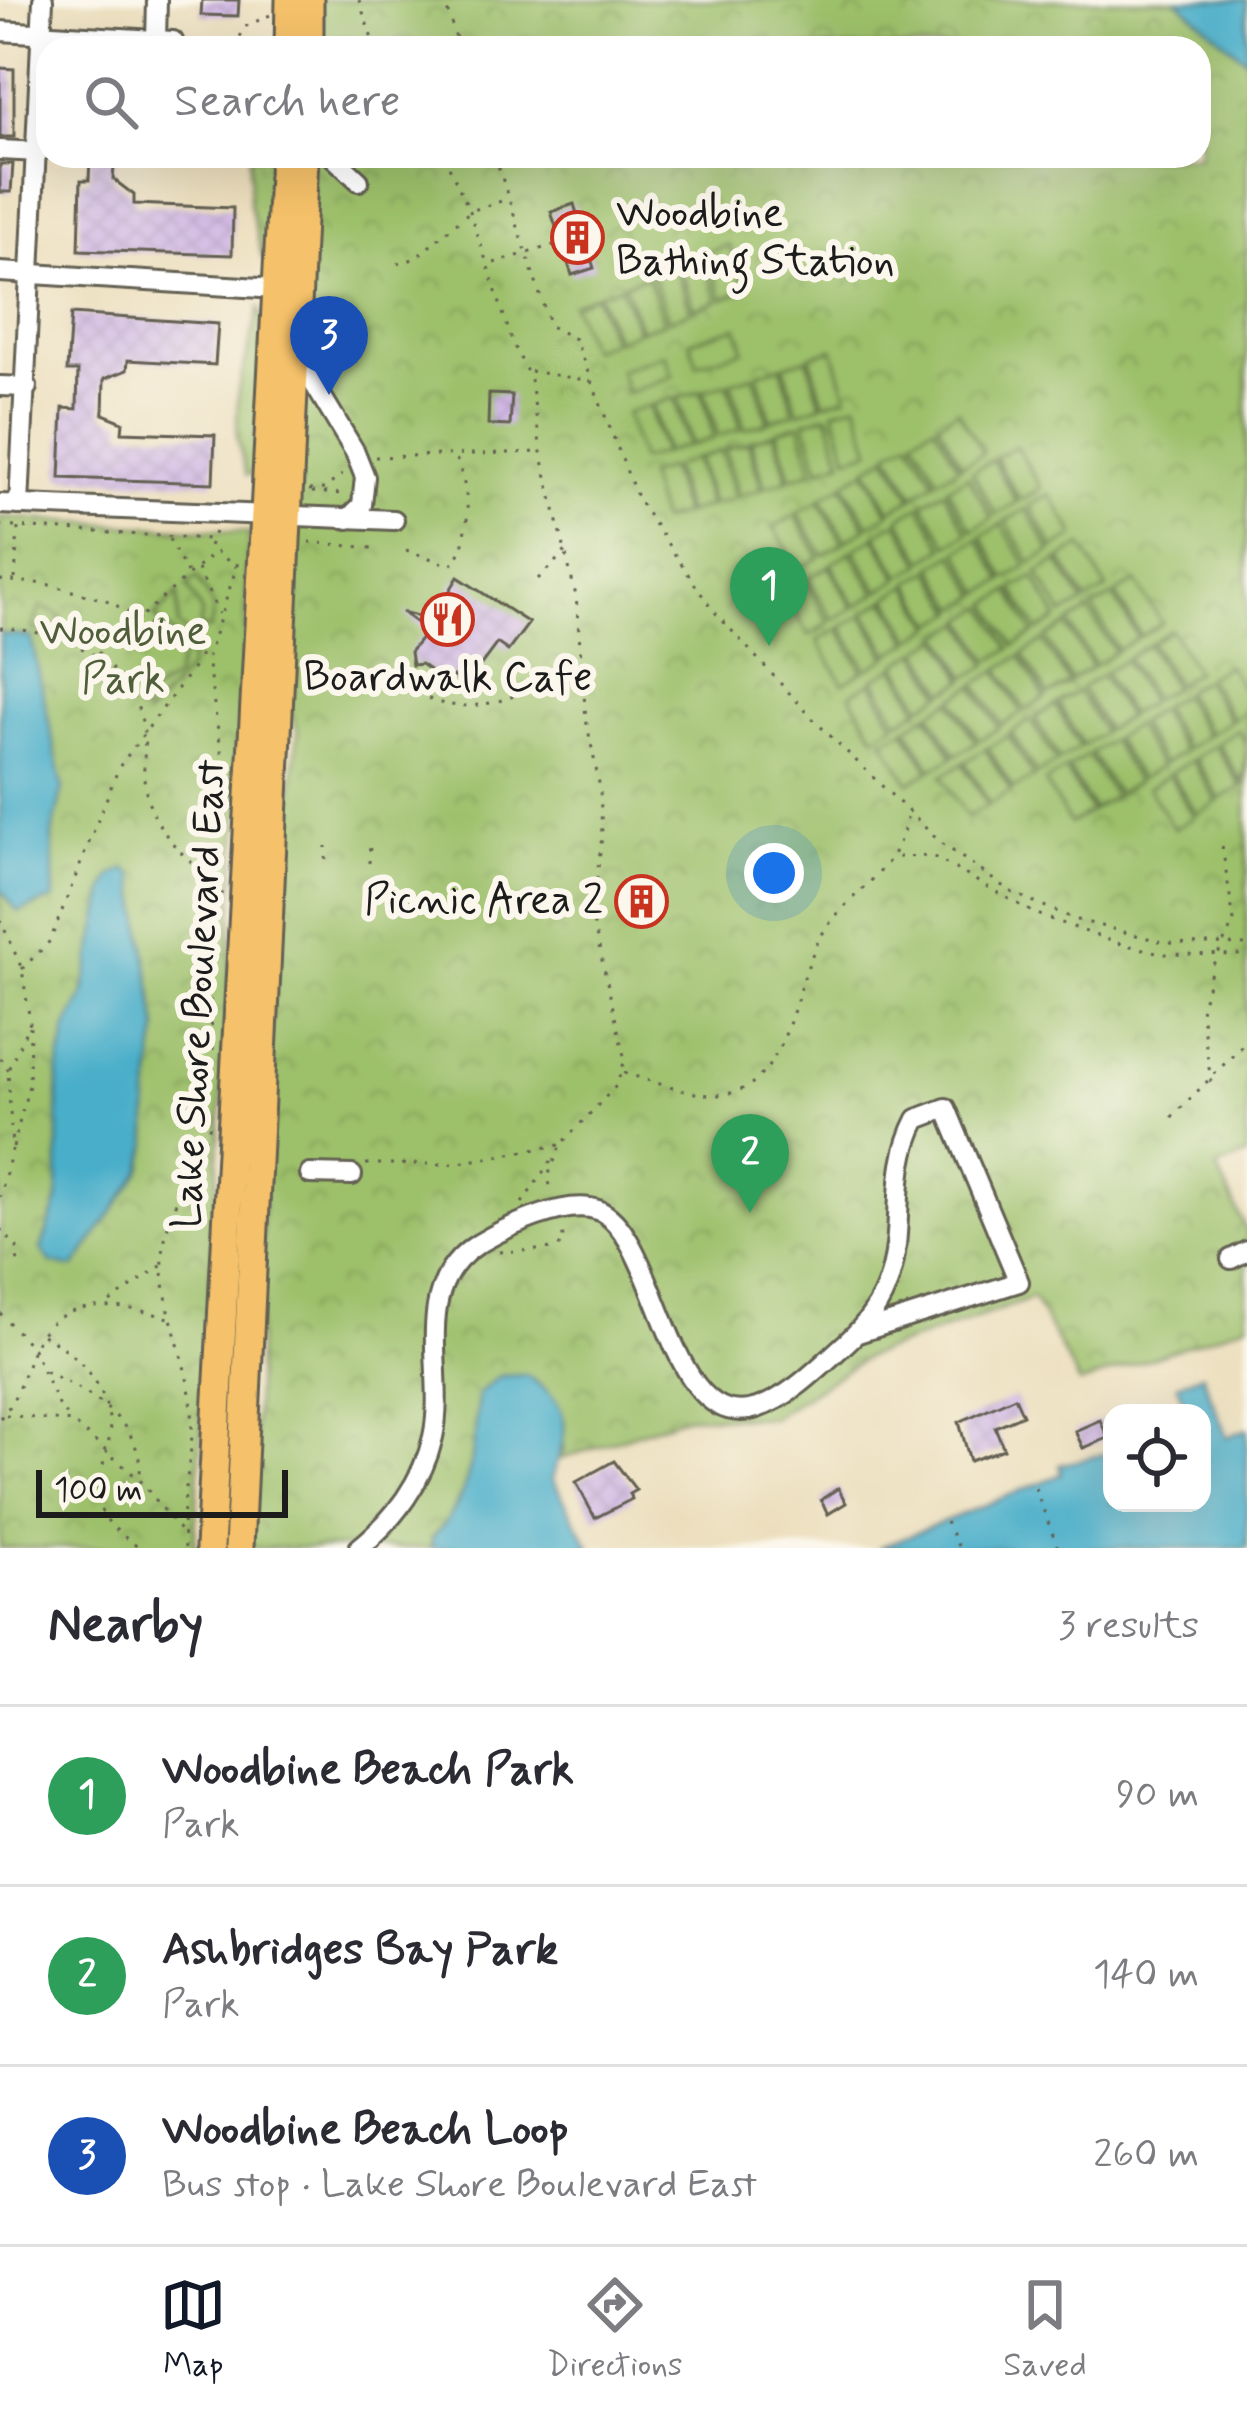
<!DOCTYPE html>
<html lang="en">
<head>
<meta charset="utf-8">
<style>
  :root { --surface:#fff; --page:#f7f7f7; --text:#2b2b33; --muted:#7c7c81; --line:#e1e1e2; --accent:#111827 }
  body { margin:0; font-family:Mynerve,sans-serif; background:var(--page); color:var(--text) }
  .controls { position:absolute; right:36px; bottom:36px; display:grid; overflow:hidden; border-radius:24px; box-shadow:0 12px 48px #0002 }
  .controls button { width:108px; height:108px; display:grid; place-items:center; padding:0; border:0; border-bottom:3px solid var(--line); background:var(--surface); color:var(--text); font:60px sans-serif }
  .scale { position:absolute; left:36px; bottom:30px; width:252px; box-sizing:border-box; padding-left:12px; border:6px solid #1c1c1c; border-top:0; font-size:33px; line-height:42px; white-space:nowrap; color:#1c1c1c; -webkit-text-stroke:9px #fbf7ec; paint-order:stroke }
  .you { position:absolute; left:774px; top:873px; width:42px; height:42px; margin:-30px; border:9px solid #fff; border-radius:50%; background:#1a73e8; box-shadow:0 0 0 18px #1a73e833 }
  .badge { display:grid; place-items:center; width:78px; height:78px; border-radius:50%; background:var(--accent); color:#fff; font-size:39px; font-weight:700 }
  .pin { position:absolute; translate:-50% -99px; filter:drop-shadow(0 3px 6px #0008) }
  .pin::after { content:''; position:absolute; top:63px; width:42px; height:36px; background:inherit; clip-path:polygon(0 0,100% 0,50% 100%) }
  .list { margin:0; padding:0; list-style:none }
  h2 { display:flex; justify-content:space-between; align-items:center; height:156px; margin:0; padding:0 48px; font-size:51px }
  h2 small { font-size:39px; font-weight:400; color:var(--muted) }
  .list li { display:grid; grid-template-columns:78px 1fr auto; gap:36px; align-items:center; box-sizing:border-box; height:180px; padding:0 48px; border-top:3px solid var(--line) }
  .list b { display:block; font-size:45px; white-space:nowrap }
  .list p { margin:0; font-size:39px; white-space:nowrap; color:var(--muted) }
  .list em { font-size:39px; font-style:normal; color:var(--muted) }
  .icon { flex:none; width:66px; height:66px; fill:none; stroke:currentColor; stroke-width:2; stroke-linecap:round; stroke-linejoin:round }
  .map { position:relative; flex:none; width:1247px; height:1548px; overflow:hidden }
  .search { position:absolute; background:var(--surface); box-shadow:0 12px 48px #0002; left:36px; right:36px; top:36px; height:132px; display:flex; align-items:center; gap:30px; box-sizing:border-box; padding:0 42px; border-radius:36px; color:var(--muted); font-size:45px }
  .sheet { height:696px; background:var(--surface) }
  nav { display:flex; justify-content:space-around; align-items:center; box-sizing:border-box; height:168px; border-top:3px solid var(--line); background:var(--surface); font-size:33px; color:var(--muted) }
  nav a { display:grid; justify-items:center; gap:6px }
  nav .on { color:var(--accent) }
  .map>svg:first-child { display:block }
  .grass { fill:url(#grass-tufts); stroke:#5c6e43; stroke-width:3 }
  .park { fill:url(#park-crowns); stroke:#5c6e43; stroke-width:3 }
  .garden { fill:#9dc06a; stroke:#5c6e43; stroke-width:3 }
  .water { fill:#4aaec9; stroke:#336572; stroke-width:3 }
  .building { fill:url(#building-cross-hatch) }
  .lines { fill:none; stroke-linecap:round; stroke-linejoin:round }
  .minor-casing { stroke:#646053; stroke-width:24 }
  .highway-casing { stroke:#646053; stroke-width:33 }
  .path { stroke:#646053; stroke-width:3; stroke-dasharray:3 9; stroke-linecap:butt }
  .minor { stroke:#fff; stroke-width:18 }
  .highway { stroke:#f5c16b; stroke-width:27 }
  .labels { text-anchor:middle; dominant-baseline:central; stroke-width:12; stroke-linejoin:round; paint-order:stroke }
  .poi-label { font-size:42px; fill:#1c1c1c; stroke:#fbf7ec; text-anchor:start }
  .park-label { font-size:42px; fill:#505e3b; stroke:#fbf7ec }
  .street-label { font-size:42px; fill:#1c1c1c; stroke:#fbf7ec }
</style>
</head>
<body>
<div class="map">
<svg width="1247" height="1548" viewBox="0 0 1247 1548">
  <defs>
    <pattern id="grass-tufts" width="24" height="20" patternUnits="userSpaceOnUse" patternTransform="scale(3)"><rect width="24" height="20" fill="#9dc06a"/><path d="M3 7l-1-3M5 7V3M7 7l1-3M15 17l-1-3M17 17v-4M19 17l1-3" fill="none" stroke="#87a45b"/></pattern>
    <pattern id="park-crowns" width="20" height="18" patternUnits="userSpaceOnUse" patternTransform="scale(3)"><rect width="20" height="18" fill="#9dc06a"/><path d="M2 6a3 3 0 1 1 6 0M12 15a3 3 0 1 1 6 0" fill="none" stroke="#87a45b"/></pattern>
    <pattern id="building-cross-hatch" width="8" height="8" patternUnits="userSpaceOnUse" patternTransform="scale(3)"><rect width="8" height="8" fill="#ccb1e3"/><path d="M0 0l8 8M0 8l8-8" fill="none" stroke="#af98c2"/></pattern>
  </defs>
  <rect width="100%" height="100%" fill="#fbf7ec"/>
  <filter id="ink" filterUnits="userSpaceOnUse"><feTurbulence type="fractalNoise" baseFrequency=".00833" numOctaves="2"/><feDisplacementMap in="SourceGraphic" scale="24" xChannelSelector="R" yChannelSelector="G"/><feConvolveMatrix kernelMatrix="1 2 1 2 8 2 1 2 1" color-interpolation-filters="sRGB"/></filter>
  <filter id="wash" filterUnits="userSpaceOnUse"><feTurbulence type="fractalNoise" baseFrequency=".004" numOctaves="4" result="noise"/><feDisplacementMap in="SourceGraphic" scale="48" xChannelSelector="R" yChannelSelector="G"/><feGaussianBlur stdDeviation="2.7" result="paint"/><feColorMatrix in="noise" values="0 0 0 0 0 0 0 0 0 0 0 0 0 0 0 0 0 1.4 0 .05"/><feComposite in="paint" operator="in"/></filter>
  <g filter="url(#wash)">
    <rect width="100%" height="100%" fill="#ebddba"/>
    <g class="grass">
      <polygon points="250,156 273,156 263,261 249,202"/>
      <polygon points="259,309 263,318 253,474 246,475 237,436 238,390"/>
    </g>
    <g class="park">
      <path d="M 318,0 L 1177,0 L 1247,60 L 1247,1155 L 1217,1168 L 1247,1232 L 1247,1324 L 1080,1384 L 1033,1298 L 866,1357 L 771,1418 L 687,1416 L 558,1460 L 565,1448 L 474,1443 C 470,1482 460,1510 432,1538 L 432,1548 L 254,1548 L 250,1543 L 270,1026 L 298,731 L 289,708 L 312,156 L 1199,156 L 1199,48 L 321,48 Z"/>
      <polygon points="0,517 249,533 242,758 194,1548 0,1548"/>
    </g>
    <g class="garden">
      <polygon points="729,245 746,290 723,299 706,253"/>
      <polygon points="701,255 718,301 695,309 678,263"/>
      <polygon points="674,265 691,311 669,320 652,274"/>
      <polygon points="647,276 664,322 641,330 624,284"/>
      <polygon points="620,286 638,331 616,340 598,294"/>
      <polygon points="595,295 612,341 590,349 572,304"/>
      <polygon points="737,327 744,350 697,364 690,341"/>
      <polygon points="833,349 847,396 824,403 810,356"/>
      <polygon points="665,354 673,376 627,393 619,370"/>
      <polygon points="807,358 821,405 798,412 784,365"/>
      <polygon points="781,366 794,413 771,420 758,373"/>
      <polygon points="754,375 768,422 745,429 731,382"/>
      <polygon points="727,383 741,429 718,436 704,390"/>
      <polygon points="701,391 714,438 692,445 678,398"/>
      <polygon points="674,398 688,445 665,452 652,405"/>
      <polygon points="857,403 871,450 848,457 834,410"/>
      <polygon points="649,406 663,453 640,460 626,413"/>
      <polygon points="958,410 983,453 962,465 938,423"/>
      <polygon points="828,415 842,461 819,468 805,421"/>
      <polygon points="800,424 813,471 791,478 777,431"/>
      <polygon points="934,425 959,467 938,479 914,437"/>
      <polygon points="774,433 788,480 765,487 751,440"/>
      <polygon points="910,440 935,482 914,495 889,452"/>
      <polygon points="748,442 762,489 739,496 725,449"/>
      <polygon points="1016,446 1041,488 1020,500 995,458"/>
      <polygon points="721,451 735,498 712,505 698,458"/>
      <polygon points="887,456 912,498 891,510 867,468"/>
      <polygon points="695,459 709,506 686,513 673,467"/>
      <polygon points="992,460 1017,502 996,515 972,472"/>
      <polygon points="669,468 683,514 661,521 647,475"/>
      <polygon points="865,471 889,513 869,525 844,483"/>
      <polygon points="968,476 992,518 972,530 947,488"/>
      <polygon points="842,486 866,528 846,540 821,498"/>
      <polygon points="944,491 968,533 948,545 923,503"/>
      <polygon points="1050,494 1075,536 1054,548 1030,506"/>
      <polygon points="819,501 843,543 823,555 798,513"/>
      <polygon points="920,506 944,548 924,560 899,518"/>
      <polygon points="1026,509 1051,551 1031,563 1006,521"/>
      <polygon points="795,515 819,557 799,569 774,527"/>
      <polygon points="897,522 922,564 901,576 876,534"/>
      <polygon points="1002,525 1027,566 1006,579 981,536"/>
      <polygon points="875,537 899,579 879,591 854,549"/>
      <polygon points="978,539 1003,581 982,593 958,551"/>
      <polygon points="1082,546 1107,589 1086,601 1061,559"/>
      <polygon points="851,552 876,594 855,606 831,564"/>
      <polygon points="954,554 979,596 958,608 933,566"/>
      <polygon points="1058,561 1083,603 1063,615 1038,573"/>
      <polygon points="829,566 853,608 833,620 808,578"/>
      <polygon points="931,570 956,612 935,624 910,582"/>
      <polygon points="197,577 214,608 210,629 200,628 202,613 187,585"/>
      <polygon points="1034,577 1058,619 1038,631 1013,589"/>
      <polygon points="805,581 829,623 809,635 784,593"/>
      <polygon points="1136,582 1162,623 1141,636 1116,594"/>
      <polygon points="909,585 933,627 913,639 888,597"/>
      <polygon points="1010,591 1034,634 1014,646 989,604"/>
      <polygon points="178,593 178,626 189,635 182,642 155,617"/>
      <polygon points="1113,596 1138,637 1118,650 1093,608"/>
      <polygon points="886,600 910,642 890,654 865,612"/>
      <polygon points="41,607 61,616 57,633 32,629"/>
      <polygon points="986,607 1010,649 990,661 965,619"/>
      <polygon points="1089,611 1115,652 1095,665 1069,623"/>
      <polygon points="863,615 887,657 867,669 842,627"/>
      <polygon points="963,622 988,665 967,677 942,635"/>
      <polygon points="1066,626 1092,667 1071,680 1046,638"/>
      <polygon points="839,629 863,671 843,683 818,641"/>
      <polygon points="1171,630 1196,672 1176,684 1151,643"/>
      <polygon points="941,638 965,680 945,692 920,650"/>
      <polygon points="1043,641 1069,683 1048,695 1023,654"/>
      <polygon points="1148,645 1173,687 1153,699 1127,658"/>
      <polygon points="917,652 942,694 922,706 897,664"/>
      <polygon points="183,653 190,659 189,669 147,716 140,702 175,678"/>
      <polygon points="1020,656 1045,698 1025,710 999,669"/>
      <polygon points="1124,660 1150,702 1129,714 1104,673"/>
      <polygon points="1228,665 1247,696 1247,710 1233,719 1207,677"/>
      <polygon points="895,667 919,709 899,721 874,679"/>
      <polygon points="997,671 1022,713 1002,725 976,684"/>
      <polygon points="1101,676 1127,717 1106,730 1081,688"/>
      <polygon points="1204,680 1230,721 1209,734 1184,692"/>
      <polygon points="871,682 895,724 875,736 850,694"/>
      <polygon points="973,686 999,728 979,740 953,699"/>
      <polygon points="1078,691 1103,732 1083,745 1058,703"/>
      <polygon points="1181,695 1206,736 1186,749 1161,707"/>
      <polygon points="950,701 976,742 956,755 930,713"/>
      <polygon points="1055,705 1080,747 1060,760 1035,718"/>
      <polygon points="1158,710 1183,752 1163,764 1138,723"/>
      <polygon points="927,715 953,757 932,769 907,728"/>
      <polygon points="1031,720 1057,762 1037,774 1011,733"/>
      <polygon points="1134,725 1160,767 1140,779 1114,738"/>
      <polygon points="904,729 929,771 909,783 884,741"/>
      <polygon points="1238,730 1247,745 1243,784 1218,743"/>
      <polygon points="1008,735 1034,777 1013,789 988,748"/>
      <polygon points="1111,740 1137,782 1117,794 1091,753"/>
      <polygon points="1215,745 1241,787 1220,799 1195,758"/>
      <polygon points="985,749 1011,791 990,804 965,762"/>
      <polygon points="1088,755 1114,797 1093,809 1068,768"/>
      <polygon points="1192,760 1217,802 1197,814 1171,773"/>
      <polygon points="962,763 988,805 967,817 942,776"/>
      <polygon points="1065,770 1091,811 1070,824 1045,782"/>
      <polygon points="1169,775 1194,817 1174,829 1148,788"/>
    </g>
    <g class="water">
      <polygon points="1177,0 1247,0 1247,60"/>
      <polygon points="0,634 31,637 63,788 52,834 54,899 18,912 0,889"/>
      <polygon points="126,869 134,875 158,1029 148,1100 148,1145 142,1169 74,1268 51,1263 41,1249 58,1200 58,1073 67,1028 83,996 105,891 112,876"/>
      <polygon points="1202,1374 1227,1437 1247,1429 1247,1548 878,1548 1062,1474 1060,1465 1112,1452 1112,1503 1202,1503 1202,1413 1189,1413 1177,1384"/>
      <path d="M 526,1375 C 575,1408 569,1427 552,1478 L 591,1548 L 432,1548 L 432,1538 C 473,1497 474,1450 478,1394 L 499,1376 Z"/>
    </g>
    <g id="blocks">
      <g class="building">
        <polygon points="202,0 239,0 238,16 201,15"/>
        <polygon points="0,68 14,69 14,137 0,137"/>
        <polygon points="90,156 115,156 113,179 134,195 134,204 233,208 232,255 79,250 81,180 89,180"/>
        <polygon points="0,164 13,164 11,192 0,192"/>
        <polygon points="574,204 594,268 572,275 551,212"/>
        <polygon points="71,314 218,324 215,365 128,360 127,370 104,379 103,414 123,422 122,432 215,435 213,483 60,478 63,408 77,409 78,371 67,371"/>
        <polygon points="489,394 512,395 510,426 488,425"/>
        <polygon points="458,577 529,623 508,651 497,643 466,685 453,676 447,683 421,664 412,665 410,652 427,631 402,612 432,620"/>
        <polygon points="631,886 655,887 653,916 629,915"/>
        <polygon points="1015,1397 1023,1415 995,1427 1004,1449 970,1461 959,1422"/>
        <polygon points="1100,1420 1108,1438 1083,1448 1075,1431"/>
        <polygon points="614,1461 636,1490 629,1494 632,1499 595,1518 576,1482"/>
        <polygon points="838,1488 846,1503 828,1514 821,1500"/>
      </g>
    </g>
  </g>
  <g filter="url(#ink)">
    <use href="#blocks" fill-opacity="0" stroke="#646053" stroke-width="3"/>
    <g class="lines">
      <defs>
        <g id="minor">
          <polyline points="0,31 173,41"/>
          <polyline points="156,40 157,0"/>
          <polyline points="0,150 39,152"/>
          <polyline points="332,156 359,181"/>
          <polyline points="0,272 276,289"/>
          <polyline points="298,357 355,452 365,477 362,505 348,519"/>
          <polyline points="0,386 27,387"/>
          <polyline points="0,504 394,520"/>
          <polyline points="19,505 43,0"/>
          <polyline points="310,1174 352,1175"/>
          <polyline points="1231,1259 1247,1251"/>
          <path d="M 359,1548 C 394,1520 423,1481 433,1437 C 448,1371 408,1288 478,1244 C 505,1228 566,1198 598,1210 C 660,1235 667,1437 757,1408 C 792,1396 818,1368 845,1344 C 928,1271 877,1195 917,1119 L 946,1108 L 1019,1282 L 858,1333"/>
        </g>
        <g id="highway">
          <polyline points="289,48 290,0"/>
          <polyline points="309,48 309,0"/>
          <polyline points="210,1548 284,156"/>
          <polyline points="239,1548 304,156"/>
        </g>
      </defs>
      <use href="#minor" class="minor-casing"/>
      <use href="#highway" class="highway-casing"/>
      <g class="path">
        <polyline points="359,0 375,48"/>
        <polyline points="444,0 459,48"/>
        <polyline points="189,43 234,46"/>
        <polyline points="236,48 244,27 270,15"/>
        <polyline points="444,156 470,211 513,344 531,380 541,452 576,596 586,719 600,788 602,836 592,917 625,1060 616,1086 561,1144 549,1174 550,1191"/>
        <polyline points="495,156 550,326 575,339 638,500 711,608 816,722 940,842 1011,892 1074,919 1167,943 1247,945"/>
        <polyline points="494,263 567,241"/>
        <polyline points="398,264 416,258 470,211 508,199"/>
        <polyline points="530,371 591,381"/>
        <polyline points="375,457 540,452"/>
        <polyline points="309,490 324,489 342,475"/>
        <polyline points="312,492 345,494"/>
        <polyline points="0,526 209,539"/>
        <polyline points="215,532 209,546 236,567"/>
        <polyline points="169,539 187,573"/>
        <polyline points="309,542 372,548"/>
        <path d="M 406,550 L 450,565 L 456,562 C 472,526 470,494 456,458"/>
        <polyline points="198,569 219,614"/>
        <polyline points="15,579 18,528"/>
        <polyline points="538,579 566,551"/>
        <polyline points="0,580 46,584 109,601 206,659"/>
        <path d="M 0,628 C 62,631 130,658 143,726 C 147,748 141,771 146,792 C 155,833 188,862 221,885"/>
        <polyline points="98,654 214,553"/>
        <path d="M 378,666 C 395,677 415,694 434,701 C 484,718 545,687 580,655"/>
        <polyline points="227,788 207,659 239,559"/>
        <polyline points="898,857 932,856 1034,913 1117,943 1165,954 1247,955"/>
        <polyline points="326,860 326,846"/>
        <polyline points="369,863 370,845"/>
        <polyline points="0,919 22,969 30,1022 8,1070 12,1149 0,1197"/>
        <polyline points="22,969 50,941 119,767 199,660"/>
        <polyline points="213,1050 209,986 222,887"/>
        <polyline points="0,1058 8,1070"/>
        <path d="M 624,1073 C 653,1081 684,1094 714,1095 C 794,1095 791,978 825,930 C 859,881 896,877 908,813"/>
        <polyline points="1211,1082 1201,1011 1212,967 1234,921 1221,840"/>
        <polyline points="1172,1117 1247,1041"/>
        <polyline points="13,1147 29,1085 30,1027"/>
        <polyline points="366,1164 453,1164 559,1145"/>
        <polyline points="522,1203 551,1161"/>
        <polyline points="0,1229 17,1247 18,1269"/>
        <polyline points="499,1252 556,1249 564,1241 561,1229"/>
        <polyline points="110,1302 164,1264"/>
        <polyline points="0,1313 33,1349 58,1405 71,1421"/>
        <path d="M 42,1335 C 84,1356 120,1399 107,1450 C 103,1468 94,1488 100,1507 C 106,1525 124,1536 139,1548"/>
        <path d="M 45,1371 C 90,1393 144,1422 140,1478"/>
        <polyline points="6,1415 72,1422 140,1480 182,1533"/>
        <path d="M 0,1418 C 19,1398 23,1373 33,1349 C 56,1293 123,1304 169,1318"/>
        <polyline points="1035,1488 1058,1548"/>
        <polyline points="946,1522 959,1548"/>
        <path d="M 185,1548 C 178,1501 195,1457 192,1410 C 188,1358 160,1308 163,1255 C 166,1207 194,1169 210,1125"/>
      </g>
      <use href="#minor" class="minor"/>
      <use href="#highway" class="highway"/>
    </g>
  </g>
  <defs>
    <symbol id="building-ring" viewBox="-11 -11 22 22"><circle r="9.5" fill="#fbf7ec" stroke="#c8321e" stroke-width="1.5"/><path d="M-4-6H4V6H1V3H-1V6H-4ZM-2.5-4.3h1.7v1.8h-1.7ZM.8-4.3h1.7v1.8H.8ZM-2.5-1h1.7V.8h-1.7ZM.8-1h1.7V.8H.8Z" fill="#c8321e"/></symbol>
    <symbol id="restaurant-ring" viewBox="-11 -11 22 22"><circle r="9.5" fill="#fbf7ec" stroke="#c8321e" stroke-width="1.5"/><path d="M-5-6h1v4h1v-4h1v4h1v-4h1v5L-1.5 .5V6h-2V.5L-5-1ZM5-6V6H3V1.5H1.5Q1.5-4 5-6Z" fill="#c8321e"/></symbol>
  </defs>
  <g fill-rule="evenodd">
    <use href="#building-ring" x="548" y="208" width="59" height="59"/>
    <use href="#restaurant-ring" x="418" y="590" width="59" height="59"/>
    <use href="#building-ring" x="612" y="872" width="59" height="59"/>
  </g>
  <g class="labels">
    <g class="poi-label">
      <text x="616" y="214">Woodbine<tspan x="616" dy="48">Bathing Station</tspan></text>
      <text x="448" y="678" text-anchor="middle">Boardwalk Cafe</text>
      <text x="603" y="901" text-anchor="end">Picnic Area 2</text>
    </g>
    <g class="park-label">
      <text x="123" y="632">Woodbine<tspan x="123" dy="48">Park</tspan></text>
    </g>
    <g class="street-label">
      <text transform="translate(200 994) rotate(-87)">Lake Shore Boulevard East</text>
    </g>
  </g>
</svg>
<div class="controls">
<button><svg class="icon" aria-label="locate" viewBox="0 0 24 24"><circle cx="12" cy="12" r="6"/><path d="M12 2v4M12 18v4M2 12h4M18 12h4"/></svg></button>
</div>
<div class="scale">100 m</div>
<div class="you"></div>
<div class="pin badge" style="left:769px;top:646px;background:#2e9e5b">1</div>
<div class="pin badge" style="left:750px;top:1213px;background:#2e9e5b">2</div>
<div class="pin badge" style="left:329px;top:395px;background:#1a4fb4">3</div>
<div class="search"><svg class="icon" aria-label="search" viewBox="0 0 24 24"><circle cx="10" cy="10" r="6"/><path d="M15 15l6 6"/></svg>Search here</div>
</div>
<section class="sheet">
<h2>Nearby<small>3 results</small></h2>
<ul class="list">
<li><span class="badge" style="background:#2e9e5b">1</span><div><b>Woodbine Beach Park</b><p>Park</p></div><em>90 m</em></li>
<li><span class="badge" style="background:#2e9e5b">2</span><div><b>Ashbridges Bay Park</b><p>Park</p></div><em>140 m</em></li>
<li><span class="badge" style="background:#1a4fb4">3</span><div><b>Woodbine Beach Loop</b><p>Bus stop · Lake Shore Boulevard East</p></div><em>260 m</em></li>
</ul>
</section>
<nav>
<a class="on"><svg class="icon" aria-label="map" viewBox="0 0 24 24"><path d="M3 6l6-2 6 2 6-2v14l-6 2-6-2-6 2zM9 4v14M15 6v14"/></svg>Map</a>
<a><svg class="icon" aria-label="directions" viewBox="0 0 24 24"><path d="M12 3l9 9-9 9-9-9zM9 14v-3h6M13 9l2 2-2 2"/></svg>Directions</a>
<a><svg class="icon" aria-label="saved" viewBox="0 0 24 24"><path d="M7 4h10v16l-5-4-5 4z"/></svg>Saved</a>
</nav>
</body>
</html>
